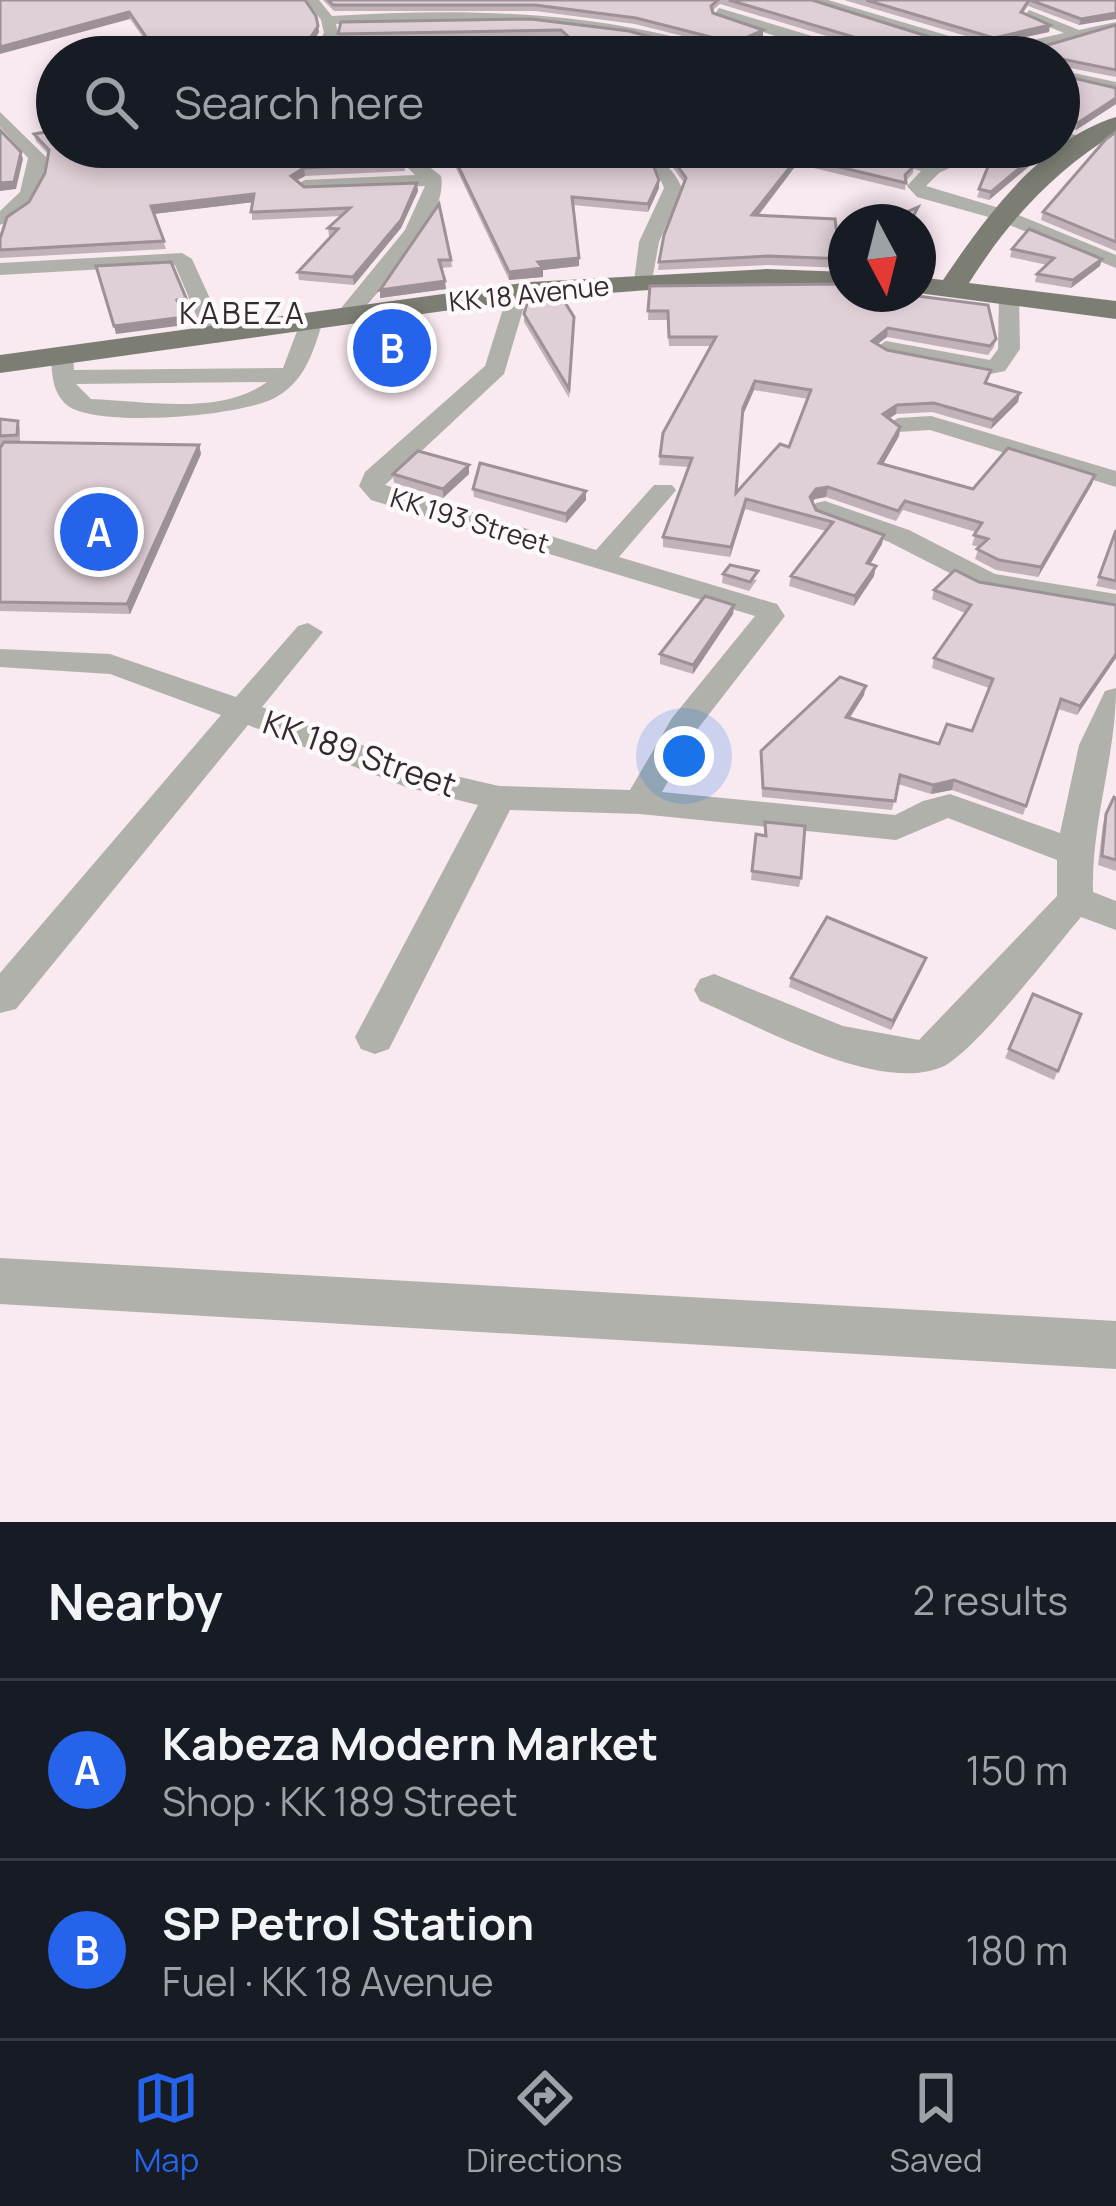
<!DOCTYPE html>
<html lang="en">
<head>
<meta charset="utf-8">
<style>
  :root { --surface:#171b24; --page:#20242c; --text:#f1f3f6; --muted:#9ea1a6; --line:#363941; --accent:#2563eb }
  body { margin:0; font-family:Manrope,sans-serif; background:var(--page); color:var(--text) }
  .compass { position:absolute; left:828px; top:204px; width:108px; height:108px; border-radius:50%; background:var(--surface); box-shadow:0 6px 18px #0003; rotate:173deg }
  .you { position:absolute; left:684px; top:756px; width:42px; height:42px; margin:-30px; border:9px solid #fff; border-radius:50%; background:#1a73e8; box-shadow:0 0 0 18px #1a73e833 }
  .badge { display:grid; place-items:center; width:78px; height:78px; border-radius:50%; background:var(--accent); color:#fff; font-size:39px; font-weight:700 }
  .pin { position:absolute; translate:-50% -50%; border:6px solid #fff; box-shadow:0 3px 12px #0006 }
  .list { margin:0; padding:0; list-style:none }
  h2 { display:flex; justify-content:space-between; align-items:center; height:156px; margin:0; padding:0 48px; font-size:51px }
  h2 small { font-size:39px; font-weight:400; color:var(--muted) }
  .list li { display:grid; grid-template-columns:78px 1fr auto; gap:36px; align-items:center; box-sizing:border-box; height:180px; padding:0 48px; border-top:3px solid var(--line) }
  .list b { display:block; font-size:45px; white-space:nowrap }
  .list p { margin:0; font-size:39px; white-space:nowrap; color:var(--muted) }
  .list em { font-size:39px; font-style:normal; color:var(--muted) }
  .icon { flex:none; width:66px; height:66px; fill:none; stroke:currentColor; stroke-width:2; stroke-linecap:round; stroke-linejoin:round }
  .map { position:relative; flex:none; width:1116px; height:1522px; overflow:hidden }
  .search { position:absolute; background:var(--surface); box-shadow:0 6px 18px #0003; left:36px; right:36px; top:36px; height:132px; display:flex; align-items:center; gap:30px; box-sizing:border-box; padding:0 42px; border-radius:66px; color:var(--muted); font-size:45px }
  .sheet { height:516px; background:var(--surface) }
  nav { display:flex; justify-content:space-around; align-items:center; box-sizing:border-box; height:168px; border-top:3px solid var(--line); background:var(--surface); font-size:33px; color:var(--muted) }
  nav a { display:grid; justify-items:center; gap:6px }
  nav .on { color:var(--accent) }
  .map>svg:first-child { display:block }
  .lines { fill:none; stroke-linecap:round; stroke-linejoin:round }
  .minor { fill:#b0b1ab; fill-rule:evenodd }
  .major { fill:#7d7e73; fill-rule:evenodd }
  .wall { fill:#c0b2b8; fill-rule:evenodd }
  .shaded-wall { fill:#9c9196 }
  .building { fill:#dfcfd6; stroke:#9c9196; stroke-width:3; fill-rule:evenodd }
  .labels { text-anchor:middle; dominant-baseline:central; stroke-width:9; stroke-linejoin:round; paint-order:stroke }
  .far-street-label { font-size:27px; fill:#312b2e; stroke:#fefafc }
  .far-neighbourhood-label { font-size:30px; letter-spacing:3px; fill:#312b2e; stroke:#fefafc }
  .street-label { font-size:33px; fill:#312b2e; stroke:#fefafc }
</style>
</head>
<body>
<div class="map">
<svg width="1116" height="1522" viewBox="0 0 1116 1522">
  <rect width="100%" height="100%" fill="#f9e9f0"/>
  <g class="lines">
    <g class="minor">
      <path d="M 306,0 L 319,0 L 332,16 C 470,8 601,10 734,54 L 775,36 L 714,15 L 719,8 L 882,57 L 857,57 L 788,41 L 751,57 L 715,57 L 630,33 L 531,21 L 336,24 L 338,33 L 330,46 L 372,41 L 561,41 L 568,45 L 561,49 L 372,49 L 332,57 L 260,57 L 315,48 L 324,33 L 321,20 Z"/>
      <polygon points="807,0 828,0 993,49 1064,33 1024,17 1029,10 1079,30 1116,22 1116,30 1011,57 986,57"/>
      <polygon points="1059,70 1116,82 1116,92 1059,78"/>
      <path d="M 0,112 L 46,157 C 45,189 30,213 0,225 L 0,211 L 20,192 L 28,158 L 0,127 Z"/>
      <polygon points="1059,131 1089,138 1091,142 1083,147 1059,141"/>
      <path d="M 387,147 L 404,147 L 441,176 C 449,218 382,286 356,318 L 348,319 L 337,313 L 405,230 L 425,186 L 305,190 L 296,185 L 305,180 L 415,175 Z"/>
      <path d="M 588,147 C 627,147 665,148 682,188 L 659,242 L 651,286 L 634,282 L 639,242 L 664,188 L 657,171 Z"/>
      <path d="M 841,147 C 872,147 898,161 928,162 C 947,163 970,147 994,147 L 939,173 L 926,186 L 1006,210 L 1116,255 L 1116,268 L 992,218 L 917,197 L 907,186 L 921,171 Z"/>
      <polygon points="182,253 192,259 227,336 224,341 216,343 205,336 175,265 0,275 0,263"/>
      <path d="M 518,287 L 528,293 L 504,374 L 385,485 L 596,550 L 654,485 L 672,485 L 676,490 L 672,495 L 619,557 L 777,604 L 785,616 L 696,731 L 662,792 L 895,815 L 923,801 L 950,794 L 1060,833 L 1079,745 L 1105,691 L 1116,688 C 1116,757 1091,822 1093,892 L 1116,901 L 1116,930 L 1081,917 C 1053,950 976,1050 944,1066 C 882,1096 759,1026 700,1001 L 694,990 L 700,979 L 714,974 L 843,1026 L 919,1040 L 1057,896 L 1057,860 L 948,818 L 896,840 L 640,814 L 510,810 L 389,1049 L 375,1054 L 361,1049 L 355,1037 L 478,805 L 406,787 L 248,725 L 16,1009 L 0,1013 L 0,973 L 221,715 L 110,674 L 0,667 L 0,649 L 110,654 L 236,697 L 298,626 L 308,623 L 323,632 L 262,707 L 425,769 L 499,786 L 630,790 L 672,718 L 755,616 L 371,500 L 359,486 L 365,472 L 485,366 L 508,293 Z"/>
      <polygon points="1009,289 1019,295 1020,349 1005,371 985,375 886,355 875,348 886,341 990,360 998,349 999,295"/>
      <path d="M 313,312 L 324,318 C 314,348 307,379 278,396 C 246,417 99,428 68,406 C 52,393 52,374 51,355 L 62,348 L 73,355 L 74,370 L 283,368 L 302,318 ZM 267,382 C 221,416 145,401 91,399 L 76,384 Z"/>
      <polygon points="931,416 1116,471 1116,487 930,430 898,432 886,425 898,418"/>
      <polygon points="825,501 909,530 995,574 1116,594 1116,612 977,587 889,542 816,515 812,509 816,503"/>
      <polygon points="0,1258 1116,1321 1116,1369 0,1304"/>
    </g>
    <g class="major">
      <path d="M 1116,117 L 1116,133 C 1053,172 1008,221 969,283 L 1116,301 L 1116,319 L 918,293 L 918,277 L 943,280 C 985,218 1041,140 1116,117 Z"/>
      <polygon points="767,269 846,272 846,288 688,287 530,299 0,373 0,355 530,282"/>
    </g>
  </g>
  <g class="wall">
    <polygon points="0,0 318,26 319,32 312,44 258,54 332,55 561,47 568,43 561,37 339,40 338,34 531,19 715,55 857,55 880,52 720,4 712,11 713,13 763,37 734,49 635,24 535,11 334,11 323,0 812,0 987,55 1014,55 1116,25 1116,77 1060,66 1059,57 157,57 130,19"/>
    <polygon points="844,0 1116,0 1079,25 1028,6 1023,13 1050,25 1049,32 993,44"/>
    <polygon points="1059,74 1060,75 1116,88 1116,104 1076,130 1059,128"/>
    <polygon points="1116,132 1116,251 1041,220 1043,212"/>
    <polygon points="34,134 404,163 405,171 305,176 297,180 304,187 418,191 401,228 354,285 299,280 298,272 331,236 329,236 328,228 341,216 252,220 252,202 154,214 166,249 0,258 0,239 29,202 45,173 48,154 36,141"/>
    <polygon points="411,147 427,147 429,160"/>
    <polygon points="446,147 596,147 659,180 659,188 648,212 573,205 579,266 543,270 543,277 509,280"/>
    <polygon points="628,147 851,147 914,166 913,173 906,181 905,190 797,164 758,216 838,242 846,238 846,268 767,265 658,270 659,262 684,183 669,162 645,148"/>
    <polygon points="859,147 953,147 949,153 917,157"/>
    <polygon points="996,147 1052,147 989,200 977,197"/>
    <polygon points="439,204 451,260 452,267 441,268 446,289 380,298"/>
    <polygon points="1012,249 1100,266 1071,288 1035,282 1037,274 1047,265 1010,257"/>
    <path d="M 650,286 L 996,339 L 994,347 L 988,355 L 887,337 L 877,344 L 887,350 L 987,383 L 1018,402 L 991,429 L 932,412 L 896,414 L 889,419 L 900,427 L 899,436 L 883,464 L 973,489 L 1092,484 L 1038,577 L 996,570 L 975,559 L 979,547 L 972,545 L 976,532 L 903,510 L 896,521 L 826,497 L 815,499 L 812,502 L 816,510 L 882,544 L 870,564 L 874,576 L 854,606 L 789,586 L 791,576 L 826,531 L 745,509 L 730,557 L 663,547 L 663,537 L 689,467 L 659,465 L 660,456 L 711,346 L 669,346 L 667,320 L 648,320 ZM 754,390 L 808,399 L 789,447 L 736,493 L 742,417 Z"/>
    <polygon points="524,314 574,317 569,398 524,322"/>
    <polygon points="366,327 419,356 420,370 375,374"/>
    <polygon points="0,419 18,421 20,429 20,442 199,445 201,454 130,614 0,611 0,448 2,445 0,445"/>
    <polygon points="393,474 469,474 443,498 394,483"/>
    <polygon points="473,489 586,491 586,500 566,523 474,497"/>
    <polygon points="1116,530 1116,590 1096,586"/>
    <polygon points="723,574 757,580 749,591 722,583"/>
    <polygon points="979,582 1116,605 1116,658 1077,715 1058,709 1023,815 952,790 931,794 898,784 892,810 762,797 761,751 864,695 850,718 939,744 972,731 989,688 932,668 934,658 965,613 932,599 934,590"/>
    <polygon points="734,605 733,614 693,674 660,664 660,654"/>
    <polygon points="1114,797 1116,798 1116,871 1098,865 1103,824"/>
    <polygon points="765,822 801,878 799,887 751,880 756,834 764,835"/>
    <polygon points="926,958 923,967 891,1030 789,987 791,978"/>
    <polygon points="1033,994 1081,1014 1054,1080 1005,1058"/>
  </g>
  <g class="shaded-wall">
    <polygon points="129,12 130,19 0,54 0,47"/>
    <polygon points="1116,13 1116,19 1079,25 1081,19"/>
    <polygon points="1050,25 1049,32 993,44 994,38"/>
    <polygon points="318,26 319,32 312,44 259,53 255,57 255,51 258,46"/>
    <polygon points="763,30 763,37 734,49 734,43"/>
    <polygon points="1116,98 1116,104 1076,130 1078,123"/>
    <polygon points="940,147 953,147 949,153 917,157 919,149"/>
    <polygon points="1045,147 1052,147 989,200 991,192"/>
    <polygon points="21,152 23,159 16,189 0,191 0,183"/>
    <polygon points="798,157 797,164 752,223 752,215"/>
    <polygon points="304,168 305,176 292,183 291,176"/>
    <polygon points="659,180 659,188 648,212 648,204"/>
    <polygon points="417,183 418,191 401,228 354,285 353,277"/>
    <polygon points="254,194 255,202 153,214 151,206"/>
    <polygon points="579,258 579,266 543,270 543,277 509,280 509,272 538,262"/>
    <polygon points="1102,259 1100,266 1071,288 1073,280"/>
    <polygon points="445,281 446,289 380,298 380,290"/>
    <polygon points="186,298 187,306 178,308 177,300"/>
    <polygon points="184,317 185,325 116,334 114,326"/>
    <polygon points="888,328 887,337 871,349 872,341"/>
    <polygon points="755,381 754,390 742,417 743,408"/>
    <polygon points="1020,393 1018,402 991,429 993,420"/>
    <polygon points="897,405 896,414 882,423 883,414"/>
    <polygon points="900,427 899,436 878,473 879,463"/>
    <polygon points="199,445 201,454 130,614 127,604"/>
    <polygon points="469,465 469,474 443,498 443,489"/>
    <polygon points="1095,475 1092,484 1038,577 1041,567"/>
    <polygon points="828,487 826,497 815,499 808,506 810,497 816,489"/>
    <polygon points="586,491 586,500 566,523 566,514"/>
    <polygon points="746,499 745,509 730,557 731,547"/>
    <polygon points="884,535 882,544 865,573 867,563"/>
    <polygon points="876,566 874,576 854,606 855,596"/>
    <polygon points="734,605 733,614 693,674 693,665"/>
    <polygon points="1116,654 1116,658 1077,715 1080,706"/>
    <polygon points="866,686 864,695 844,726 846,717"/>
    <polygon points="954,780 952,790 931,794 933,785"/>
    <polygon points="926,958 923,967 891,1030 893,1021"/>
  </g>
  <g class="building">
    <polygon points="0,0 305,0 316,16 318,26 311,37 258,46 255,51 259,55 332,55 372,47 561,47 572,40 561,30 338,34 341,22 531,19 629,31 715,55 753,54 789,39 857,55 887,51 884,46 729,0 812,0 987,55 1014,55 1116,25 1116,70 1062,59 1059,61 1059,57 160,57 129,12 0,47"/>
    <polygon points="328,0 718,0 711,6 713,13 763,30 734,43 636,18 535,5 333,5"/>
    <polygon points="866,0 1029,0 1021,12 1050,25 994,38"/>
    <polygon points="1030,0 1116,0 1116,13 1081,19"/>
    <polygon points="1059,74 1060,75 1116,88 1116,98 1078,123 1059,120"/>
    <polygon points="0,130 21,152 14,182 0,183"/>
    <polygon points="57,130 57,147 388,147 404,163 304,168 291,176 304,187 417,183 401,220 353,277 298,272 338,229 328,228 350,208 251,212 254,194 151,206 164,241 0,250 0,239 7,217 29,202 45,173 49,150 34,134"/>
    <polygon points="1116,132 1116,242 1043,212 1106,139"/>
    <polygon points="449,147 596,147 654,167 659,180 648,204 572,197 579,258 538,262 543,268 509,272"/>
    <polygon points="656,147 851,147 914,166 905,175 906,183 798,157 752,215 835,219 838,242 846,238 846,259 768,256 659,262 664,235 686,178 669,154"/>
    <polygon points="996,147 1045,147 991,192 979,189"/>
    <polygon points="439,204 451,260 439,260 445,281 380,290"/>
    <polygon points="918,207 910,222 884,222"/>
    <polygon points="1029,229 1102,259 1073,280 1037,274 1054,258 1012,249"/>
    <polygon points="171,262 186,298 177,300 184,317 114,326 96,266"/>
    <path d="M 846,284 L 846,294 L 902,294 L 988,305 L 996,339 L 990,346 L 888,328 L 872,341 L 887,350 L 991,370 L 985,383 L 1020,393 L 993,420 L 934,403 L 897,405 L 883,414 L 900,427 L 879,463 L 973,489 L 1008,448 L 1095,475 L 1041,567 L 999,560 L 977,549 L 988,539 L 974,535 L 982,523 L 905,501 L 898,511 L 828,487 L 816,489 L 810,497 L 816,510 L 884,535 L 867,563 L 876,566 L 855,596 L 791,576 L 833,522 L 746,499 L 731,547 L 663,537 L 692,458 L 660,456 L 663,433 L 716,337 L 669,337 L 668,311 L 648,311 L 650,286 ZM 755,381 L 811,390 L 789,447 L 780,444 L 736,493 L 743,408 Z"/>
    <polygon points="559,293 574,317 569,389 524,314 529,296"/>
    <polygon points="412,323 419,356 373,360 366,327"/>
    <polygon points="0,419 18,421 17,435 0,436"/>
    <polygon points="4,442 199,445 127,604 0,602 0,448"/>
    <polygon points="418,451 469,465 443,489 393,474"/>
    <polygon points="480,463 586,491 566,514 473,489"/>
    <polygon points="1116,530 1116,581 1099,577"/>
    <polygon points="730,565 758,571 750,582 723,574"/>
    <polygon points="955,570 979,582 1116,605 1116,654 1080,706 1061,699 1026,806 954,780 933,785 900,775 895,801 763,788 761,751 840,677 866,686 846,717 939,744 947,724 972,731 993,679 934,658 971,605 934,590"/>
    <polygon points="705,596 734,605 693,665 660,654"/>
    <polygon points="1114,797 1116,798 1116,860 1102,856 1106,814"/>
    <polygon points="765,822 805,826 801,878 752,871 756,834 766,836"/>
    <polygon points="827,917 926,958 893,1021 791,978"/>
    <polygon points="1033,994 1081,1014 1058,1071 1009,1049"/>
  </g>
  <g class="labels">
    <g class="far-street-label">
      <text transform="translate(529 293) rotate(-6)">KK 18 Avenue</text>
      <text transform="translate(470 520) rotate(17)">KK 193 Street</text>
    </g>
    <g class="far-neighbourhood-label">
      <text x="243" y="312">KABEZA</text>
    </g>
    <g class="street-label">
      <text transform="translate(360 753) rotate(19)">KK 189 Street</text>
    </g>
  </g>
</svg>
<svg class="compass" viewBox="-18 -18 36 36"><path d="M0-13l5 13h-10z" fill="#e53935"/><path d="M0 13l5-13h-10z" fill="#9ea1a6"/></svg>
<div class="you"></div>
<div class="pin badge" style="left:99px;top:532px">A</div>
<div class="pin badge" style="left:392px;top:348px">B</div>
<div class="search"><svg class="icon" aria-label="search" viewBox="0 0 24 24"><circle cx="10" cy="10" r="6"/><path d="M15 15l6 6"/></svg>Search here</div>
</div>
<section class="sheet">
<h2>Nearby<small>2 results</small></h2>
<ul class="list">
<li><span class="badge">A</span><div><b>Kabeza Modern Market</b><p>Shop · KK 189 Street</p></div><em>150 m</em></li>
<li><span class="badge">B</span><div><b>SP Petrol Station</b><p>Fuel · KK 18 Avenue</p></div><em>180 m</em></li>
</ul>
</section>
<nav>
<a class="on"><svg class="icon" aria-label="map" viewBox="0 0 24 24"><path d="M3 6l6-2 6 2 6-2v14l-6 2-6-2-6 2zM9 4v14M15 6v14"/></svg>Map</a>
<a><svg class="icon" aria-label="directions" viewBox="0 0 24 24"><path d="M12 3l9 9-9 9-9-9zM9 14v-3h6M13 9l2 2-2 2"/></svg>Directions</a>
<a><svg class="icon" aria-label="saved" viewBox="0 0 24 24"><path d="M7 4h10v16l-5-4-5 4z"/></svg>Saved</a>
</nav>
</body>
</html>
